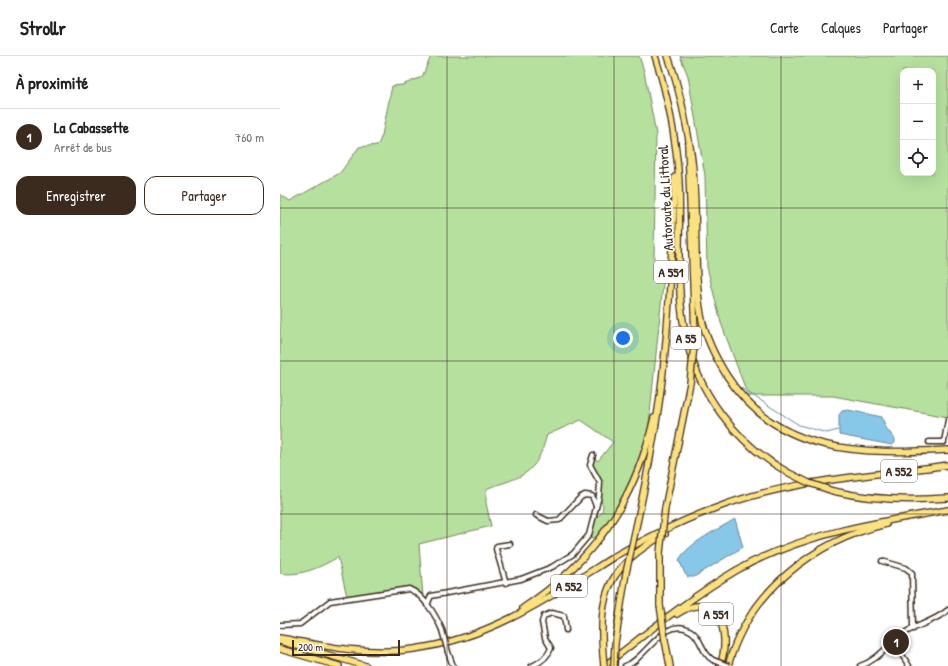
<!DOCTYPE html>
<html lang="fr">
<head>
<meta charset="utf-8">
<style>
  :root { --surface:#fff; --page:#f6f6f6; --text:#202124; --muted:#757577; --line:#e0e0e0; --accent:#3b2a1e }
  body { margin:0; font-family:"Patrick Hand",sans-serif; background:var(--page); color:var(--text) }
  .controls { position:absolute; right:12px; top:12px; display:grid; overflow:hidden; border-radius:8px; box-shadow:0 4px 16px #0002 }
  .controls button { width:36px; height:36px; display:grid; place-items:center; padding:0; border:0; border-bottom:1px solid var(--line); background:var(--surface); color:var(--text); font:20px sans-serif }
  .scale { position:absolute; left:12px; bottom:10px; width:108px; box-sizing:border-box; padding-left:4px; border:2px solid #3b2a1e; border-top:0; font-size:11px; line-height:14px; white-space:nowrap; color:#3b2a1e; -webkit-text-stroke:3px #fff; paint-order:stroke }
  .you { position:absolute; left:343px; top:282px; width:14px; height:14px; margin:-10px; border:3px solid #fff; border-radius:50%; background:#1a73e8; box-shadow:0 0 0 6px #1a73e833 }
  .badge { display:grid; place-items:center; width:26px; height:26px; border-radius:50%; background:var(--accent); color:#fff; font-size:13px; font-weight:700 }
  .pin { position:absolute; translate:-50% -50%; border:2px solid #fff; box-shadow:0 1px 4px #0006 }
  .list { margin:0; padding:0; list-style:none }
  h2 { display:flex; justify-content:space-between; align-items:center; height:52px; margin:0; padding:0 16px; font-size:17px }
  h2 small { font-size:13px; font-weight:400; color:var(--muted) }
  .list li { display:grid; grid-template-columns:26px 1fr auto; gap:12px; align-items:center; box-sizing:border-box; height:56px; padding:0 16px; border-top:1px solid var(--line) }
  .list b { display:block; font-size:15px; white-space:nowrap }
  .list p { margin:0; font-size:13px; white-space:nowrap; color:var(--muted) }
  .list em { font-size:13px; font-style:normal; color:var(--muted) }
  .actions { display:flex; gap:8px; padding:12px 16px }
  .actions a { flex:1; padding:9px 0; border:1px solid var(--accent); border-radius:12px; text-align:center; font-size:14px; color:var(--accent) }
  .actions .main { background:var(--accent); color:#fff }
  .icon { flex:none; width:22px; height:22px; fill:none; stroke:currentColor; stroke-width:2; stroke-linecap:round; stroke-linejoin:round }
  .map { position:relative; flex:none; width:668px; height:610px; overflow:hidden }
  header { display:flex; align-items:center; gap:24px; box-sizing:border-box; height:56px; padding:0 20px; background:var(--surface); border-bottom:1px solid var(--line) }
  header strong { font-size:19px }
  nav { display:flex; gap:22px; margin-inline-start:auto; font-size:14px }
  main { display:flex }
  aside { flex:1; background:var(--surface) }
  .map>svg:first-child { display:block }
  .green { fill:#b5e09d; stroke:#78855e; fill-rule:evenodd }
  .water { fill:#87c7e7; stroke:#698897 }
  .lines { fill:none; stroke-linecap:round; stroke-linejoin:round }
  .stream { stroke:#698897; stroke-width:1 }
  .minor-casing { stroke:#3b2a1e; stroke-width:7 }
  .highway-casing { stroke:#3b2a1e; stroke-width:8 }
  .minor { stroke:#fff; stroke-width:4 }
  .highway { stroke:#fbe180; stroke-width:5.5 }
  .minor-bridge-casing { stroke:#3b2a1e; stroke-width:7; stroke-linecap:butt }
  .highway-bridge-casing { stroke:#3b2a1e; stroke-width:8; stroke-linecap:butt }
  .minor-bridge { stroke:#fff; stroke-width:4 }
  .highway-bridge { stroke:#fbe180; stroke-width:5.5 }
  .grid { fill:none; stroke:#3b2a1e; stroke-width:1; stroke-opacity:0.55 }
  .labels { text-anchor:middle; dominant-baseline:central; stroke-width:3.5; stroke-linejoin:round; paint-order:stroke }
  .shield { fill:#fff; stroke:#766a62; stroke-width:1 }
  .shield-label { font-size:13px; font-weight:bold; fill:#3b2a1e }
  .street-label { font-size:14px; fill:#3b2a1e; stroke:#fff }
</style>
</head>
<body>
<header>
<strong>Strollr</strong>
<nav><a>Carte</a><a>Calques</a><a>Partager</a></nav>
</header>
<main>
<aside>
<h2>À proximité<small></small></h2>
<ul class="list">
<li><span class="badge">1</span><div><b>La Cabassette</b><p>Arrêt de bus</p></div><em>760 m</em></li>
</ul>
<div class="actions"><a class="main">Enregistrer</a><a>Partager</a></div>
</aside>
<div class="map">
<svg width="668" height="610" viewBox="0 0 668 610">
  <rect width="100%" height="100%" fill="#fff"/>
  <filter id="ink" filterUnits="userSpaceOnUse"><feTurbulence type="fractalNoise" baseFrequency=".025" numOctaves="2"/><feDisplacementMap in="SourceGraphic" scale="8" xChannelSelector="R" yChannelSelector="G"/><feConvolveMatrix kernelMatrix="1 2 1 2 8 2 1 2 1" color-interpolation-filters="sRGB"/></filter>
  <g filter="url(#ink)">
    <g class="green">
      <path d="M 151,0 L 359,0 L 364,15 L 376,78 L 374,203 L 384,219 L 368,377 L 352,422 L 335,456 L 318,482 L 309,482 L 316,462 L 322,456 L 323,450 L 320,442 L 321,431 L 312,414 L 312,406 L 314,401 L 318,405 L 333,386 L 301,364 L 267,379 C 256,419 244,420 208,432 L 206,435 L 206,447 L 211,470 L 139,488 L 143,541 L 137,534 L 127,531 L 67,541 L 58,501 C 41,511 20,521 0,517 L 0,138 L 10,145 L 60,117 L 79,91 L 98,89 L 102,79 L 112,30 L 122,29 L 142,21 Z"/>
      <path d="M 400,0 L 668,0 L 668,361 L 553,340 L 468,340 L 441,267 L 427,211 L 425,120 L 408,20 ZM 623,15 L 653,15 L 653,117 L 623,117 Z"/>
    </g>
    <g class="water">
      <polygon points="568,354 602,361 606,372 615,383 615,387 612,389 559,379 559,359 562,355"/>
      <path d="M 455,463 L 463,491 L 414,521 L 408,521 L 405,518 L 399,504 C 408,487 439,473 455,463 Z"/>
    </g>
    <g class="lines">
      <polyline class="stream" points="458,330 519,369 547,377 558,374"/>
      <defs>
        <g id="minor">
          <polyline points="649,386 664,386 668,364"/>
          <polyline points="256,459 268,465 279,464 301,441 305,439 312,440 316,450"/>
          <polyline points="602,505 626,512 632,517 633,573"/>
          <polyline points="226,527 216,493 217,490 230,488"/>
          <polyline points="147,549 151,540 241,523 272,511 293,498 309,479 319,440 320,427 310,409 313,399"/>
          <path d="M 0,569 L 20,568 L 50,545 L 129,533 C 144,539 156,560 162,574"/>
          <polyline points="614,586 629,610"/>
          <polyline points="168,596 173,610"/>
          <path d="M 252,610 C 261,606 268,601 271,592 L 265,582 L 262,566 L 264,560 L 272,557 L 284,560 L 286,574"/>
          <path d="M 345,610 C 366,604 384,558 411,575 C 422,582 421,597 433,604"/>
          <path d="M 580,610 C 599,604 610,586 626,576 C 640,568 655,565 668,554"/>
        </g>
        <g id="highway">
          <path d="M 375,0 C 388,40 396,83 399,125 C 401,175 395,227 405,276 C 416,336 456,387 507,416"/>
          <path d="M 388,0 C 399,31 406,64 411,97 C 419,150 412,206 421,259 C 425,281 435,301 447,320 C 498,400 583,398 668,394"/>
          <polyline points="408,89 415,281"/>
          <path d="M 553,435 C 591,444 629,445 668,442"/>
          <polyline points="385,452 410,327"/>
          <path d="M 355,476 C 366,426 376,375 382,324 C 390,257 392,189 395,121"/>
          <polyline points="380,549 380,497"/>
          <path d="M 243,552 C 314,505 355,445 374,362"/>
          <path d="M 397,558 C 438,531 452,577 440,610"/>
          <path d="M 0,582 C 44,590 89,600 134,593 C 212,582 270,541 335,500 C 370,480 407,462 444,449 C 516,423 594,420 668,409"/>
          <polyline points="385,584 390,610"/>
          <polyline points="0,585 86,610"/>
          <polyline points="335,587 346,517"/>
          <polyline points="0,593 59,610"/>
          <path d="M 323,599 C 318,536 329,510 385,478"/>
          <path d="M 324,610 C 367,577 409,542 457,514 C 521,478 596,466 668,454"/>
          <path d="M 448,610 C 468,536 534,485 606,468"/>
        </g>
      </defs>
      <use href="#minor" class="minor-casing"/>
      <use href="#highway" class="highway-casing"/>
      <use href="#minor" class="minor"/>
      <use href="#highway" class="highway"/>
      <defs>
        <g id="minor-bridge">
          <polyline points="162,574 168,596"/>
          <polyline points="433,604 449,610"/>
        </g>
        <g id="highway-bridge">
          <polyline points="410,327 415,281"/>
          <polyline points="507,416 529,427 553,435"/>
          <polyline points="380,497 385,452"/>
          <polyline points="346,517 355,476"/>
          <polyline points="380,549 385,584"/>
          <polyline points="323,599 324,610"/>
          <polyline points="334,610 335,587"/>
        </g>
      </defs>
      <use href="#minor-bridge" class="minor-bridge-casing"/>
      <use href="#highway-bridge" class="highway-bridge-casing"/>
      <use href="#minor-bridge" class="minor-bridge"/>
      <use href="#highway-bridge" class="highway-bridge"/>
    </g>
  </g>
  <path class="grid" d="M 167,0 L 167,610M 334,0 L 334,610M 501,0 L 501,610M 0,152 L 668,152M 0,305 L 668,305M 0,458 L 668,458"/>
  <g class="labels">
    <g class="shield">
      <rect x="374" y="205" width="34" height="22" rx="3"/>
      <rect x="391" y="271" width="30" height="22" rx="3"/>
      <rect x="601" y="404" width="36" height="22" rx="3"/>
      <rect x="271" y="519" width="36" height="22" rx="3"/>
      <rect x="419" y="547" width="34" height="22" rx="3"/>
    </g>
    <g class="shield-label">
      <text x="391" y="216">A 551</text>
      <text x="406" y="282">A 55</text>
      <text x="619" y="415">A 552</text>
      <text x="289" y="530">A 552</text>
      <text x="436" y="558">A 551</text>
    </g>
    <g class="street-label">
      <text transform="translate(385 142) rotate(-93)">Autoroute du Littoral</text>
    </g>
  </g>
</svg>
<div class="controls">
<button>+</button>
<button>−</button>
<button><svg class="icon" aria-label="locate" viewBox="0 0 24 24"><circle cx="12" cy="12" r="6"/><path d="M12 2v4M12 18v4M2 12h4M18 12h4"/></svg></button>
</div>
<div class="scale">200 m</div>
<div class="you"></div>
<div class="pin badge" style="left:616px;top:586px">1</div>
</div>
</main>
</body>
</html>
